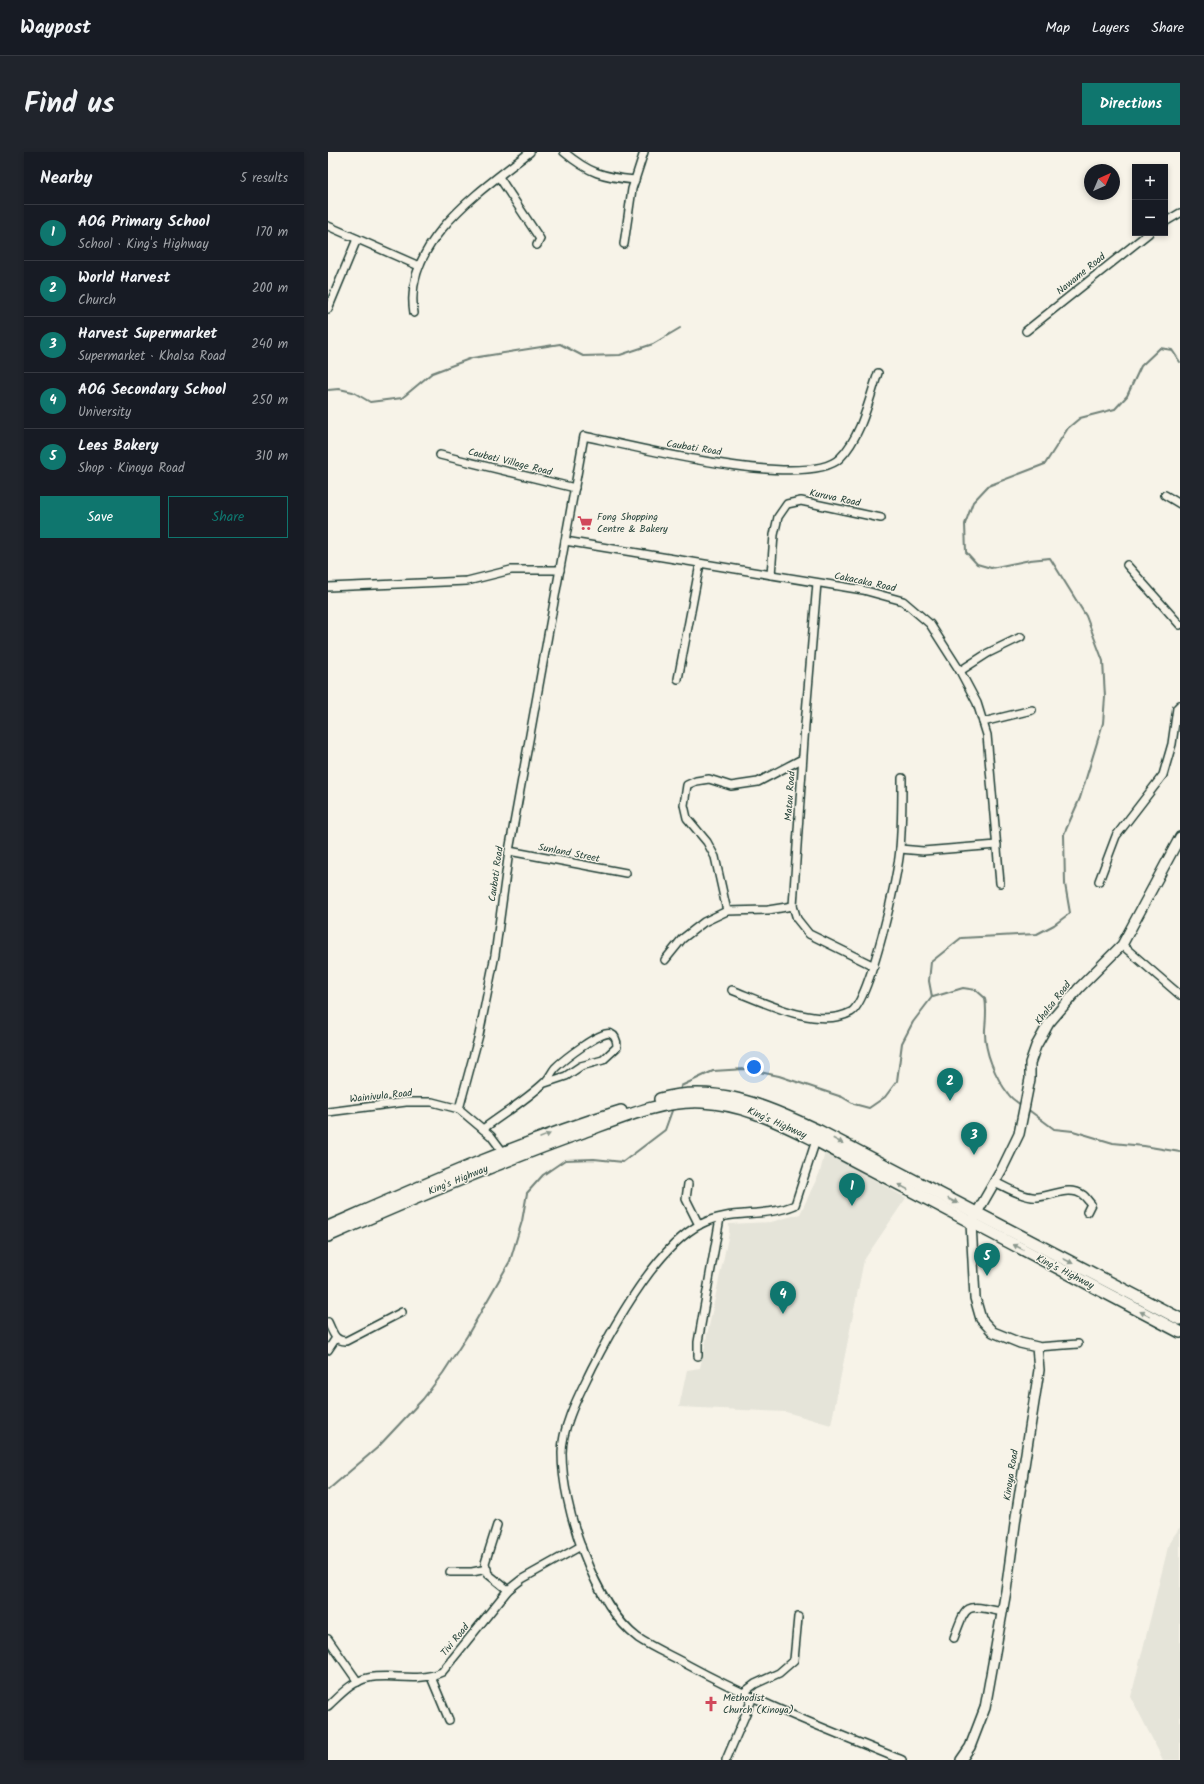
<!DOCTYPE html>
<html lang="en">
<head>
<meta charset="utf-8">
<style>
  :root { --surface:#171b24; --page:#20242c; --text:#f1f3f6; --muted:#9ea1a6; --line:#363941; --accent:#0f766e }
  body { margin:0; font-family:Kalam,sans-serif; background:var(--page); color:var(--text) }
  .controls { position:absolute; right:12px; top:12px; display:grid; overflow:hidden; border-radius:0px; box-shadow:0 2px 6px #0003 }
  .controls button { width:36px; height:36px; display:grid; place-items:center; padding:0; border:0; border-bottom:1px solid var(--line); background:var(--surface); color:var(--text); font:20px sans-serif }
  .compass { position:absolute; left:756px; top:12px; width:36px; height:36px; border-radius:50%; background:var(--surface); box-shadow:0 2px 6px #0003; rotate:44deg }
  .you { position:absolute; left:426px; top:915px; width:14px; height:14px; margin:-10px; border:3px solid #fff; border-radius:50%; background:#1a73e8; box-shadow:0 0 0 6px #1a73e833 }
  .badge { display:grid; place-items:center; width:26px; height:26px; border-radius:50%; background:var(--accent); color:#fff; font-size:13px; font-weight:700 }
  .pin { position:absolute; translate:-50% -33px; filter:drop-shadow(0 1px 2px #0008) }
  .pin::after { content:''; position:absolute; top:21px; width:14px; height:12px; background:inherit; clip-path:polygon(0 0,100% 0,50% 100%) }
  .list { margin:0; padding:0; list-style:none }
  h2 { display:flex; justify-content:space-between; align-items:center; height:52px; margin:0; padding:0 16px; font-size:17px }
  h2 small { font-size:13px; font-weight:400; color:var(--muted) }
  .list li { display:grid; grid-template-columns:26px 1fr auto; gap:12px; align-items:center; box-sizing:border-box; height:56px; padding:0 16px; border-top:1px solid var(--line) }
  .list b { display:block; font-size:15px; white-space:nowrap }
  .list p { margin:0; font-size:13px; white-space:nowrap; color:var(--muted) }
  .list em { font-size:13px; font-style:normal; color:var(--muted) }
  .actions { display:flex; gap:8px; padding:12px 16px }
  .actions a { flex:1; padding:9px 0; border:1px solid var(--accent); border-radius:0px; text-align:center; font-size:14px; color:var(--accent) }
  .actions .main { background:var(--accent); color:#fff }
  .map { position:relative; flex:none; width:852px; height:1608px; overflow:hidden; border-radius:0px }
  header { display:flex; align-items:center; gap:24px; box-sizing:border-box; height:56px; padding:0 20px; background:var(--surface); border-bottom:1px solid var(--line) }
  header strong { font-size:19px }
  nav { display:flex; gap:22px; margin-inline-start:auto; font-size:14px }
  .intro { display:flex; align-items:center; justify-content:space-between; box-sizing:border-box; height:96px; padding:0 24px }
  h1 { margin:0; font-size:28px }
  .button { padding:10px 18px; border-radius:0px; background:var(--accent); color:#fff; font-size:14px; font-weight:700 }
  main { display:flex; gap:24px; padding:0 24px }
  aside { flex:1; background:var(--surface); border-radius:0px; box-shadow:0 2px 6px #0003 }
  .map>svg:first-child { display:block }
  .built { fill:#e5e4d9 }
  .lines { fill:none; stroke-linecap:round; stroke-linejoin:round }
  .stream { stroke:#6f8077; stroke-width:2 }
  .minor-casing { stroke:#1f3d34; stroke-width:10 }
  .major-casing { stroke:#1f3d34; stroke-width:12 }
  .highway-casing { stroke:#1f3d34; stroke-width:14 }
  .minor { stroke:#f7f3e8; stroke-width:7 }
  .major { stroke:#f7f3e8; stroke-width:9 }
  .highway { stroke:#f7f3e8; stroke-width:11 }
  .oneway { fill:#8b988e }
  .labels { text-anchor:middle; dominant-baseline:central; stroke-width:3; stroke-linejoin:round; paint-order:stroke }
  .street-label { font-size:10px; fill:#1f3d34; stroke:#f7f3e8 }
  .poi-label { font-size:10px; fill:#1f3d34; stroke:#f7f3e8; text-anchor:start }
</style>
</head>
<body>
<header>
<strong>Waypost</strong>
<nav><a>Map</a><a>Layers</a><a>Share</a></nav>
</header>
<div class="intro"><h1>Find us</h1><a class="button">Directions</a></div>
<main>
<aside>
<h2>Nearby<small>5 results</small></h2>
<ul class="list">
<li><span class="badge">1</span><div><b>AOG Primary School</b><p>School · King's Highway</p></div><em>170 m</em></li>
<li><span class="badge">2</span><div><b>World Harvest</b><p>Church</p></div><em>200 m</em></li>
<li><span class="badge">3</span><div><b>Harvest Supermarket</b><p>Supermarket · Khalsa Road</p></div><em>240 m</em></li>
<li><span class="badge">4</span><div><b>AOG Secondary School</b><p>University</p></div><em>250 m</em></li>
<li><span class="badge">5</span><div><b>Lees Bakery</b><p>Shop · Kinoya Road</p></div><em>310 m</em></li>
</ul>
<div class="actions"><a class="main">Save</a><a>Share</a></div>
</aside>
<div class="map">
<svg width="852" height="1608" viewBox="0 0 852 1608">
  <rect width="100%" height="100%" fill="#f7f3e8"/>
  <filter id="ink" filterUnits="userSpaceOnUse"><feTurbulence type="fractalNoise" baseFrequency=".025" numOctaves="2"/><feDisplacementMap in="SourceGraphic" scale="8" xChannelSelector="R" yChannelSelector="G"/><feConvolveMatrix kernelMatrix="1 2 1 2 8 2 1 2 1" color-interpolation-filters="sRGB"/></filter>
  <g filter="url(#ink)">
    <g class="built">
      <polygon points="497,1000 578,1046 536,1108 503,1273 458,1260 351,1255 359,1218 372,1216 401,1081 401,1072 443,1070 472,1062 492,1020"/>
      <polygon points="852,1375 852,1608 835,1608 803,1545 841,1391"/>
    </g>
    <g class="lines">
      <g class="stream">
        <polyline points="0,238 11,237 25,240 42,250 74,246 104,221 144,206 232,192 255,204 292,203 325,192 352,176"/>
        <path d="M 605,845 L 635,836 L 648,838 L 657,846 C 659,857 658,866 657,877 C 656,899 667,925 681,943 C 684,947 689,950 693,953"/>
        <polyline points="352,939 353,934 385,919 417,917 451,924 514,945 526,952 541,956 557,945 569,929 574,891 585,870 604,845 601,829 603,810 633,786 709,782 726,773 742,761 737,732 736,682 752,646 775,571 777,545 775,509 758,464 722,406 702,408 663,416 649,412 638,400 637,372 645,350 660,334 717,312 740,276 752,266 787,257 799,244 813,214 832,196 844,198 852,210"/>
        <polyline points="698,956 726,977 745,979 785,991 816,994 852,1000"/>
        <polyline points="0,1338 49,1296 95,1247 115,1221 139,1184 182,1109 194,1069 199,1041 215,1023 237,1008 266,1007 295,1010 337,978 345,956"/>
      </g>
      <defs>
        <g id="minor">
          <path d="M 236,0 C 261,21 275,25 307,28"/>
          <polyline points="171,25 212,87 209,93"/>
          <polyline points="837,70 852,61"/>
          <polyline points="0,74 91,114"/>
          <polyline points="296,92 304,37 316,0"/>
          <polyline points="0,157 29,87"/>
          <path d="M 86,161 C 74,90 154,38 202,0"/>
          <polyline points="698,179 821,81"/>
          <polyline points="112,303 247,336"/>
          <polyline points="837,343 852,352"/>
          <polyline points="237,389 535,438 575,449 602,472 632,519 649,551 659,583 672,731"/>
          <polyline points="799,413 852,473"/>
          <polyline points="443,423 446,383 450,365 459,352 473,349 553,366"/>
          <polyline points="489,431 477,573 465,754 469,767 481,782 546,814"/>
          <polyline points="0,435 139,429 183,418 232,418"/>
          <polyline points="632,519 660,501 693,485"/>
          <polyline points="350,527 372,412"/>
          <polyline points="655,570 704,558"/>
          <polyline points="572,697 595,699 669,693"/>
          <polyline points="181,699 298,721"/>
          <polyline points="771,729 788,684 835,623 844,592 849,556 852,553"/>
          <polyline points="399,759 387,705 379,690 359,666 356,653 359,633 368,629 381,627 403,634 430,630 474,607"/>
          <polyline points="794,793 852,843"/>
          <polyline points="337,808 354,787 376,770 399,759 440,758 465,754"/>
          <path d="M 404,838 C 435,850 490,878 523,860 C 542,849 571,721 572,696 C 574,673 574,649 574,626"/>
          <polyline points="0,960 78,950 104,950 131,957"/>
          <path d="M 155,977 C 175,962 198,948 216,931 C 221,927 223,921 227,916 C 234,909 274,877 283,882 C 288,884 289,890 289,895 L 275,908 L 253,914 L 238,924 L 217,931"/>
          <path d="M 489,985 L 467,1053 C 437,1066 401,1057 373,1072 C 330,1094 286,1173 264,1216 C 252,1241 234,1273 234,1301 C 234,1355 266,1453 310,1486 C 325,1496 344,1504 360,1513 C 428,1550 502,1579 574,1608"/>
          <path d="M 178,1004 L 163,984 L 131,957 L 151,883 L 167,803 L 181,699 L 256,284 C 302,294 479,339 512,306 C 533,285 541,248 550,221"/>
          <path d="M 667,1030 C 679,1036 690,1043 704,1045 C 720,1047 740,1032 755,1043 C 758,1045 760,1049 763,1052 L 759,1060"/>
          <polyline points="360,1032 358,1047 371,1073"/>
          <path d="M 0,1170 C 5,1180 6,1189 18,1189 L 74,1160"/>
          <polyline points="709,1195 750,1192"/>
          <polyline points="0,1198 8,1186"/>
          <polyline points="370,1204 370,1190 392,1066"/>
          <polyline points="169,1373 157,1411 160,1422 180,1438"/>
          <polyline points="122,1420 144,1420 159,1417"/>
          <path d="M 626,1486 C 639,1451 637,1452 674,1460"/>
          <polyline points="0,1487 30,1530"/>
          <polyline points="103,1525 121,1568"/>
          <polyline points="415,1541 427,1532 451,1521 466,1508 470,1465"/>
          <path d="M 0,1554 C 11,1544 24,1529 40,1526 C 64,1521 90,1531 114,1520 L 180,1438 L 194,1427 L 253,1394"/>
          <polyline points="398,1608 425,1545"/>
        </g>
        <polyline id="major" points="633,1608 642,1595 657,1556 678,1439 688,1365 711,1218 709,1195 692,1191 665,1180 653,1167 647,1146 643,1071 674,1017 691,982 702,927 702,911 708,894 721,871 751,836 794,793 852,685"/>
        <g id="highway">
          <path d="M 332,947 C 390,931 440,956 491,979 L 852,1167"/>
          <path d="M 0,1075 C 96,1033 192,990 293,959"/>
          <path d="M 0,1084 C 84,1047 168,1011 255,980 C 293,966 333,948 374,950 C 416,952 450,970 487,988 L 852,1180"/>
        </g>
      </defs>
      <use href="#minor" class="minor-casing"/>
      <use href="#major" class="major-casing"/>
      <use href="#highway" class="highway-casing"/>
      <use href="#minor" class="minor"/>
      <use href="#major" class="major"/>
      <use href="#highway" class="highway"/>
    </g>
    <defs><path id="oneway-solid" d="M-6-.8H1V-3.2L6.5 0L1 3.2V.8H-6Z"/></defs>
    <g class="oneway">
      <use href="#oneway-solid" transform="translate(217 984) rotate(-22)"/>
      <use href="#oneway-solid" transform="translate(510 989) rotate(28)"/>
      <use href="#oneway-solid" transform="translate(575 1035) rotate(-152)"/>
      <use href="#oneway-solid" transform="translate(625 1049) rotate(27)"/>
      <use href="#oneway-solid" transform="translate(690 1095) rotate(-153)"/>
      <use href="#oneway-solid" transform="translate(740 1109) rotate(28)"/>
      <use href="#oneway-solid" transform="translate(817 1162) rotate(-153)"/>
    </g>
  </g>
  <defs>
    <symbol id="supermarket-bare" viewBox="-9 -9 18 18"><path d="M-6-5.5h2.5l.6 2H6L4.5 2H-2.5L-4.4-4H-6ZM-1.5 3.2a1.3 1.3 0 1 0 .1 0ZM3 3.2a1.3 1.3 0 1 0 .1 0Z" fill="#d1495b" stroke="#f7f3e8" stroke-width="2.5" paint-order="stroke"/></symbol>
    <symbol id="church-bare" viewBox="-9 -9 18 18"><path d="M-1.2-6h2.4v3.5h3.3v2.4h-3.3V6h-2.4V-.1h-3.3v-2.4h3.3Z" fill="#d1495b" stroke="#f7f3e8" stroke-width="2.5" paint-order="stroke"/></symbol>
  </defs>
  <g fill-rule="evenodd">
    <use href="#supermarket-bare" x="246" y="360" width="22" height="22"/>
    <use href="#church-bare" x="372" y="1541" width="22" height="22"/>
  </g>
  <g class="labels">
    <g class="street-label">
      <text transform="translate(753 122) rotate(-39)">Nawame Road</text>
      <text transform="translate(366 296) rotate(9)">Caubati Road</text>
      <text transform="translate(182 310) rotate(14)">Caubati Village Road</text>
      <text transform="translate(507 346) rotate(12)">Kuruva Road</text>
      <text transform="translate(537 430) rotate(12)">Cakacaka Road</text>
      <text transform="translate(462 644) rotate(-86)">Matau Road</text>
      <text transform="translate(241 701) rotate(11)">Sunland Street</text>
      <text transform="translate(168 722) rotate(-82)">Caubati Road</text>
      <text transform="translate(725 851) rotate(-52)">Khalsa Road</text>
      <text transform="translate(53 944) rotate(-6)">Wainivula Road</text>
      <text transform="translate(449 971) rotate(24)">King's Highway</text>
      <text transform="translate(130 1028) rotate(-22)">King's Highway</text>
      <text transform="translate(737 1120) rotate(27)">King's Highway</text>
      <text transform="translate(683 1323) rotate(-81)">Kinoya Road</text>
      <text transform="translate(127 1488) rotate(-51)">Tivi Road</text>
    </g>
    <g class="poi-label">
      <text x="269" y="365">Fong Shopping<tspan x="269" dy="12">Centre &amp; Bakery</tspan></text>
      <text x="395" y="1546">Methodist<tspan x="395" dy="12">Church (Kinoya)</tspan></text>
    </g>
  </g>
</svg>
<div class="controls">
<button>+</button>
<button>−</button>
</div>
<svg class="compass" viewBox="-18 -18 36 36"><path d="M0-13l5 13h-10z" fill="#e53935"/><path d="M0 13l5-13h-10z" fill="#9ea1a6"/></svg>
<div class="you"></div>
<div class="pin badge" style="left:524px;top:1054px">1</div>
<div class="pin badge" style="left:622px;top:949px">2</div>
<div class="pin badge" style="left:646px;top:1003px">3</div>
<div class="pin badge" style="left:455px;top:1162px">4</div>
<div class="pin badge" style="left:659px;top:1124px">5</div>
</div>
</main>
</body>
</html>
